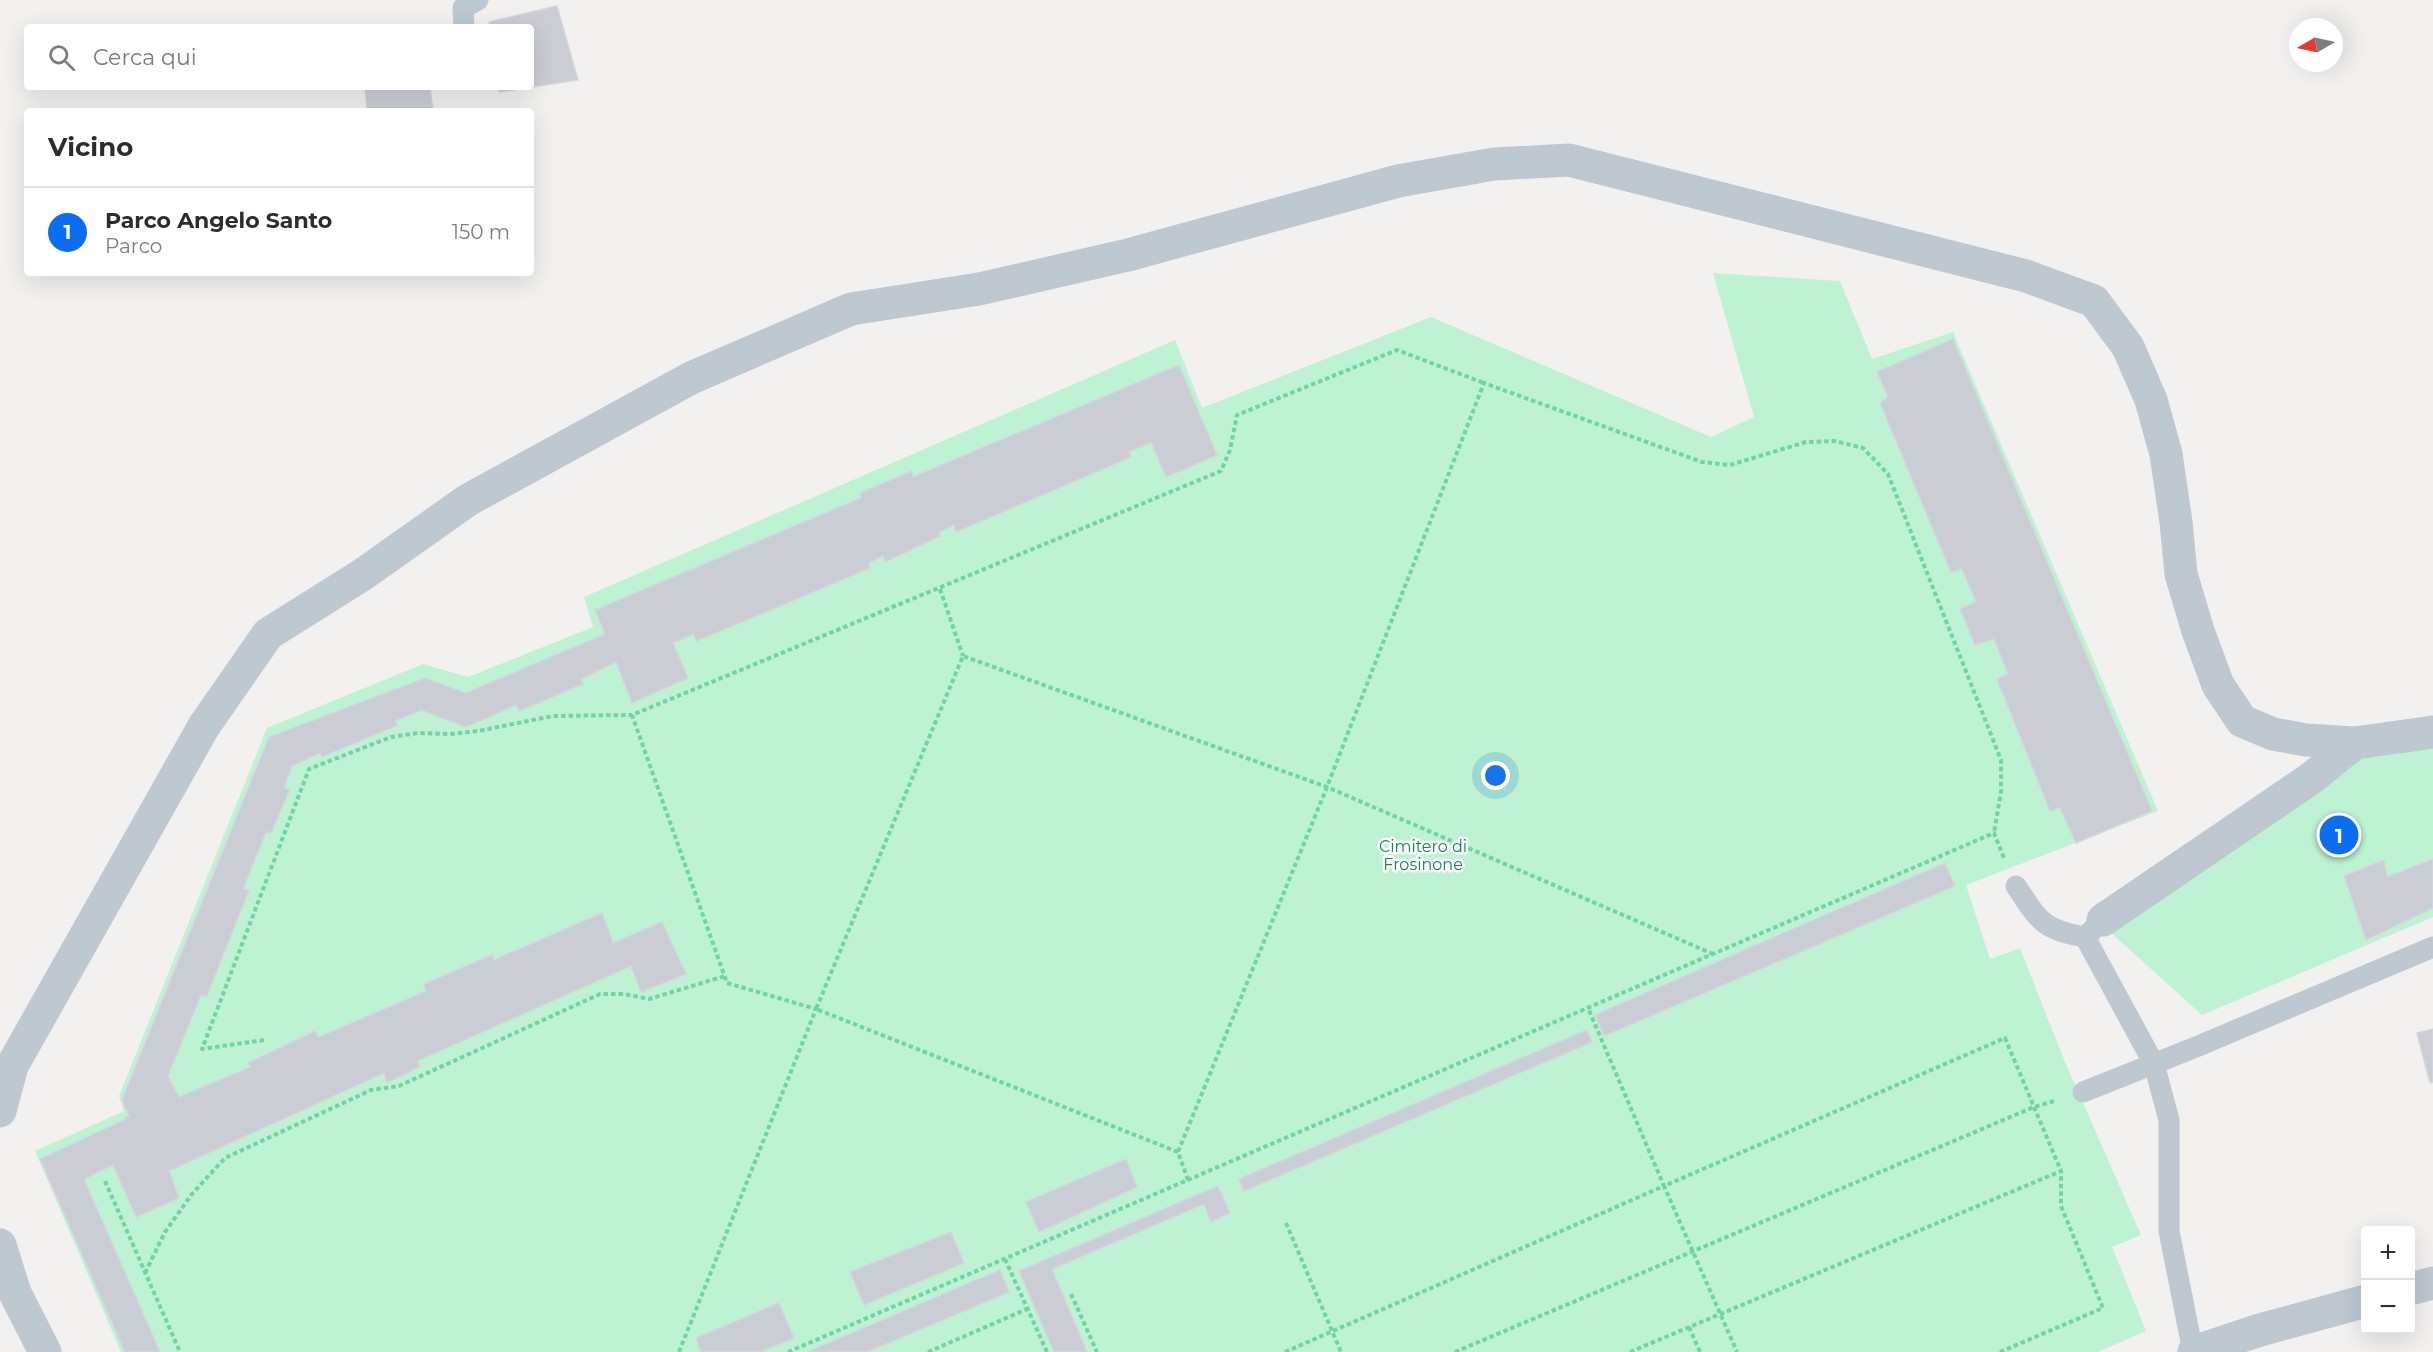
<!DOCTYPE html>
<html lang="it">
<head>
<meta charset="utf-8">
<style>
  :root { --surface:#fff; --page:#f2f2f3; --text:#2b2b33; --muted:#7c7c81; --line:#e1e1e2; --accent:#0d6df1 }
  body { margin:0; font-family:Montserrat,sans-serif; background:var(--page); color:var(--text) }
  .controls { position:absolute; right:18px; bottom:18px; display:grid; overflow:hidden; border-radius:6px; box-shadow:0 6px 24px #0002 }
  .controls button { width:54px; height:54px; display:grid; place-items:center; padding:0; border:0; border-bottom:2px solid var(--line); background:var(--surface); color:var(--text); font:30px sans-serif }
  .compass { position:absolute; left:2289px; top:18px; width:54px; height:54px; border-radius:50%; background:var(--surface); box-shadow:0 6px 24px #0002; rotate:261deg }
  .you { position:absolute; left:1496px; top:776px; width:21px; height:21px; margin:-15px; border:4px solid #fff; border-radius:50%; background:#1a73e8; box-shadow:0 0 0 9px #1a73e833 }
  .badge { display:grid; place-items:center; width:39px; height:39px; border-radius:50%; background:var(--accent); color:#fff; font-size:20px; font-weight:700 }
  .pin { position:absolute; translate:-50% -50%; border:3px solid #fff; box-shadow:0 2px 6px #0006 }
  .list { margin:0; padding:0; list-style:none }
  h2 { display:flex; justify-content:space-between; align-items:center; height:78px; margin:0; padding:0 24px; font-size:26px }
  h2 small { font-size:20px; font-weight:400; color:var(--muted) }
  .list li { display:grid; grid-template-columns:39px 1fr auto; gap:18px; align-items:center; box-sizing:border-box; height:90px; padding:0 24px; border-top:2px solid var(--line) }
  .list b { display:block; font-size:22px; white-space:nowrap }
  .list p { margin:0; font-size:20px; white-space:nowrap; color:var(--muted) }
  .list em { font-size:20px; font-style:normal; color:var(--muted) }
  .icon { flex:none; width:33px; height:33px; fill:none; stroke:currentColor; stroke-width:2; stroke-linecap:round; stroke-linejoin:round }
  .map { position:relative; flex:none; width:2433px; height:1352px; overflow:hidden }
  .search { position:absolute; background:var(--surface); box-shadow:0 6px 24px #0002; left:24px; top:24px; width:510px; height:66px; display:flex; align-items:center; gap:15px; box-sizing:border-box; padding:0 21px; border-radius:6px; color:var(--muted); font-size:22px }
  .panel { position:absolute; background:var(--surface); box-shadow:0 6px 24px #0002; left:24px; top:108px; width:510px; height:168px; border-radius:6px }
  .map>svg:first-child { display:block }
  .green { fill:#bdf3d2 }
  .building { fill:#cacdd3; stroke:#d4d6dc; stroke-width:1.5 }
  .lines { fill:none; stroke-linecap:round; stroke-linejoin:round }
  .path { stroke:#72d3a5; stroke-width:4; stroke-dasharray:4.5 3; stroke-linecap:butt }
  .lane { stroke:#bdc8d1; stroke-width:21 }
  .street { stroke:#bdc8d1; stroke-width:33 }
  .labels { text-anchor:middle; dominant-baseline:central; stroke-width:5; stroke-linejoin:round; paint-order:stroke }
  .park-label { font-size:16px; fill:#11884e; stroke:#fff }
</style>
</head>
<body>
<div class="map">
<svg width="2433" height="1352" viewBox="0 0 2433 1352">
  <rect width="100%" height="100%" fill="#f3f0f0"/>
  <g class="green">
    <polygon points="1713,273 1840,281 1872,359 1953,332 2158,811 1966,885 1990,959 2020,948 2062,1055 2141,1235 2112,1247 2146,1331 2098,1352 121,1352 35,1151 124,1111 119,1096 267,728 423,664 468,677 593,627 584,597 1175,340 1202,408 1431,317 1711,437 1754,417"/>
    <polygon points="2433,745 2433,917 2202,1015 2108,930 2363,754"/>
  </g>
  <g class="building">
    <polygon points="557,6 578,80 499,92 499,87 531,87 531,27 490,27 489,22"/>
    <polygon points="365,87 430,87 433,111 367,111"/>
    <polygon points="1953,339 2152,811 2076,843 2060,808 2050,811 1997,679 2008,674 1994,639 1975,645 1960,609 1976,602 1962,569 1951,572 1880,403 1888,397 1877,372"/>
    <polygon points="1179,365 1217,455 1166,477 1151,442 1129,452 1131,457 956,532 954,525 939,532 940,536 885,562 883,556 868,563 870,568 697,641 693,634 673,643 688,678 632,703 616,662 581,679 583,684 519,711 516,705 466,727 421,710 395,721 398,725 322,757 320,753 292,766 284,788 290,789 271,833 266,832 243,889 249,890 207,996 201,995 168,1076 179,1097 251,1067 248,1063 315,1031 319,1037 426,991 424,984 492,955 494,960 602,913 613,943 662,922 686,974 641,992 631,966 417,1061 420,1067 387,1083 384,1073 169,1171 179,1198 136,1217 113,1165 84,1179 160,1352 125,1352 40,1159 126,1119 125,1117 129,1116 122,1100 269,737 425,678 466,693 605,634 595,610 861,498 860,493 912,471 913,477"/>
    <polygon points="2433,859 2433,908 2366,940 2344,876 2384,860 2387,877"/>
    <polygon points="1945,863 1955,886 1604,1036 1595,1015"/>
    <polygon points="2433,1029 2433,1082 2430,1083 2417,1033"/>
    <polygon points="1587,1030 1592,1042 1244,1191 1239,1179"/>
    <polygon points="1126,1159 1137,1187 1039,1232 1026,1202"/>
    <polygon points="1218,1186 1230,1213 1211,1222 1204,1204 1052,1269 1087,1352 1054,1352 1019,1271"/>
    <polygon points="951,1232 964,1263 864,1305 850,1272"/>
    <polygon points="1000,1270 1009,1292 867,1352 807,1352"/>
    <polygon points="779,1303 794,1338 760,1352 701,1352 696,1338"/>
  </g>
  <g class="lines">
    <g class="path">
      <polyline points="940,589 963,656"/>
      <polyline points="264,1040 202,1049 309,769 391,737 418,733 450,734 478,731 553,716 632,715"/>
      <polyline points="1178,1152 816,1009 963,656 1327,787 1713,954"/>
      <polyline points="1188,1180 1178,1152 1327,787 1484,383 1702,462 1730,465 1806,442 1835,441 1863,448 1888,474 2001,760 2001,792 1994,833"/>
      <polyline points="105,1181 180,1352"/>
      <polyline points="1286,1223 1341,1352"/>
      <polyline points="1005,1259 1047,1352"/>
      <polyline points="145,1273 165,1232 192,1194 225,1158 371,1090 399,1086 600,994 624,994 649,999 725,976"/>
      <polyline points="1071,1294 1097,1352"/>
      <polyline points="1689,1327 1700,1352"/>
      <polyline points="679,1352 816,1009 727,983 632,715 1221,471 1230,450 1237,415 1397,350 1484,383"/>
      <polyline points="788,1352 1994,833 2004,858"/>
      <polyline points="928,1352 1027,1309"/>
      <polyline points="1285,1352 1664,1186 1588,1008"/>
      <polyline points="1455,1352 2034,1107 2054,1101"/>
      <polyline points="1630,1352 2061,1171 2005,1038 1664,1186 1737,1352"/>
      <polyline points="2000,1352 2103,1308 2061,1206 2061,1171"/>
    </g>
    <g class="lane">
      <polyline points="464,27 463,8 478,0"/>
      <path d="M 2016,886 C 2039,920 2042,930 2085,937"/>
      <polyline points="2103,920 2085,937 2154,1064 2169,1120 2169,1231 2193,1352"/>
      <polyline points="2083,1092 2196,1047 2433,947"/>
    </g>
    <g class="street">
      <polyline points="2103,920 2310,779 2355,743"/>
      <polyline points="0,1111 12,1066 204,726 268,634 362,575 468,500 691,378 851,309 979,289 1128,255 1398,181 1494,164 1569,160 2026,276 2094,301 2128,347 2151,400 2166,454 2176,522 2181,574 2198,631 2218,685 2242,721 2273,734 2306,740 2355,743 2433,732"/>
      <polyline points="0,1245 15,1293 45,1352"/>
      <polyline points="2410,1289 2433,1283"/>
      <polyline points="2194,1352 2260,1330 2366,1301"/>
    </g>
  </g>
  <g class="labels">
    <g class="park-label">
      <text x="1423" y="846">Cimitero di<tspan x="1423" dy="18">Frosinone</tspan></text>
    </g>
  </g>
</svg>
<div class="controls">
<button>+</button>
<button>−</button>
</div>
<svg class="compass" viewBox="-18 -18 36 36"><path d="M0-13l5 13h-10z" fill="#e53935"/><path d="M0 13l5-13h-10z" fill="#7c7c81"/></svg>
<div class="you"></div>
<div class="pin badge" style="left:2339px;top:835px">1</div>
<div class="search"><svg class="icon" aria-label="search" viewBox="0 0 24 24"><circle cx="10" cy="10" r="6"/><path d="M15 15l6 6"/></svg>Cerca qui</div>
<section class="panel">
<h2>Vicino<small></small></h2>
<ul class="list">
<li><span class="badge">1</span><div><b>Parco Angelo Santo</b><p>Parco</p></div><em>150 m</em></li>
</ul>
</section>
</div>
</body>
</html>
